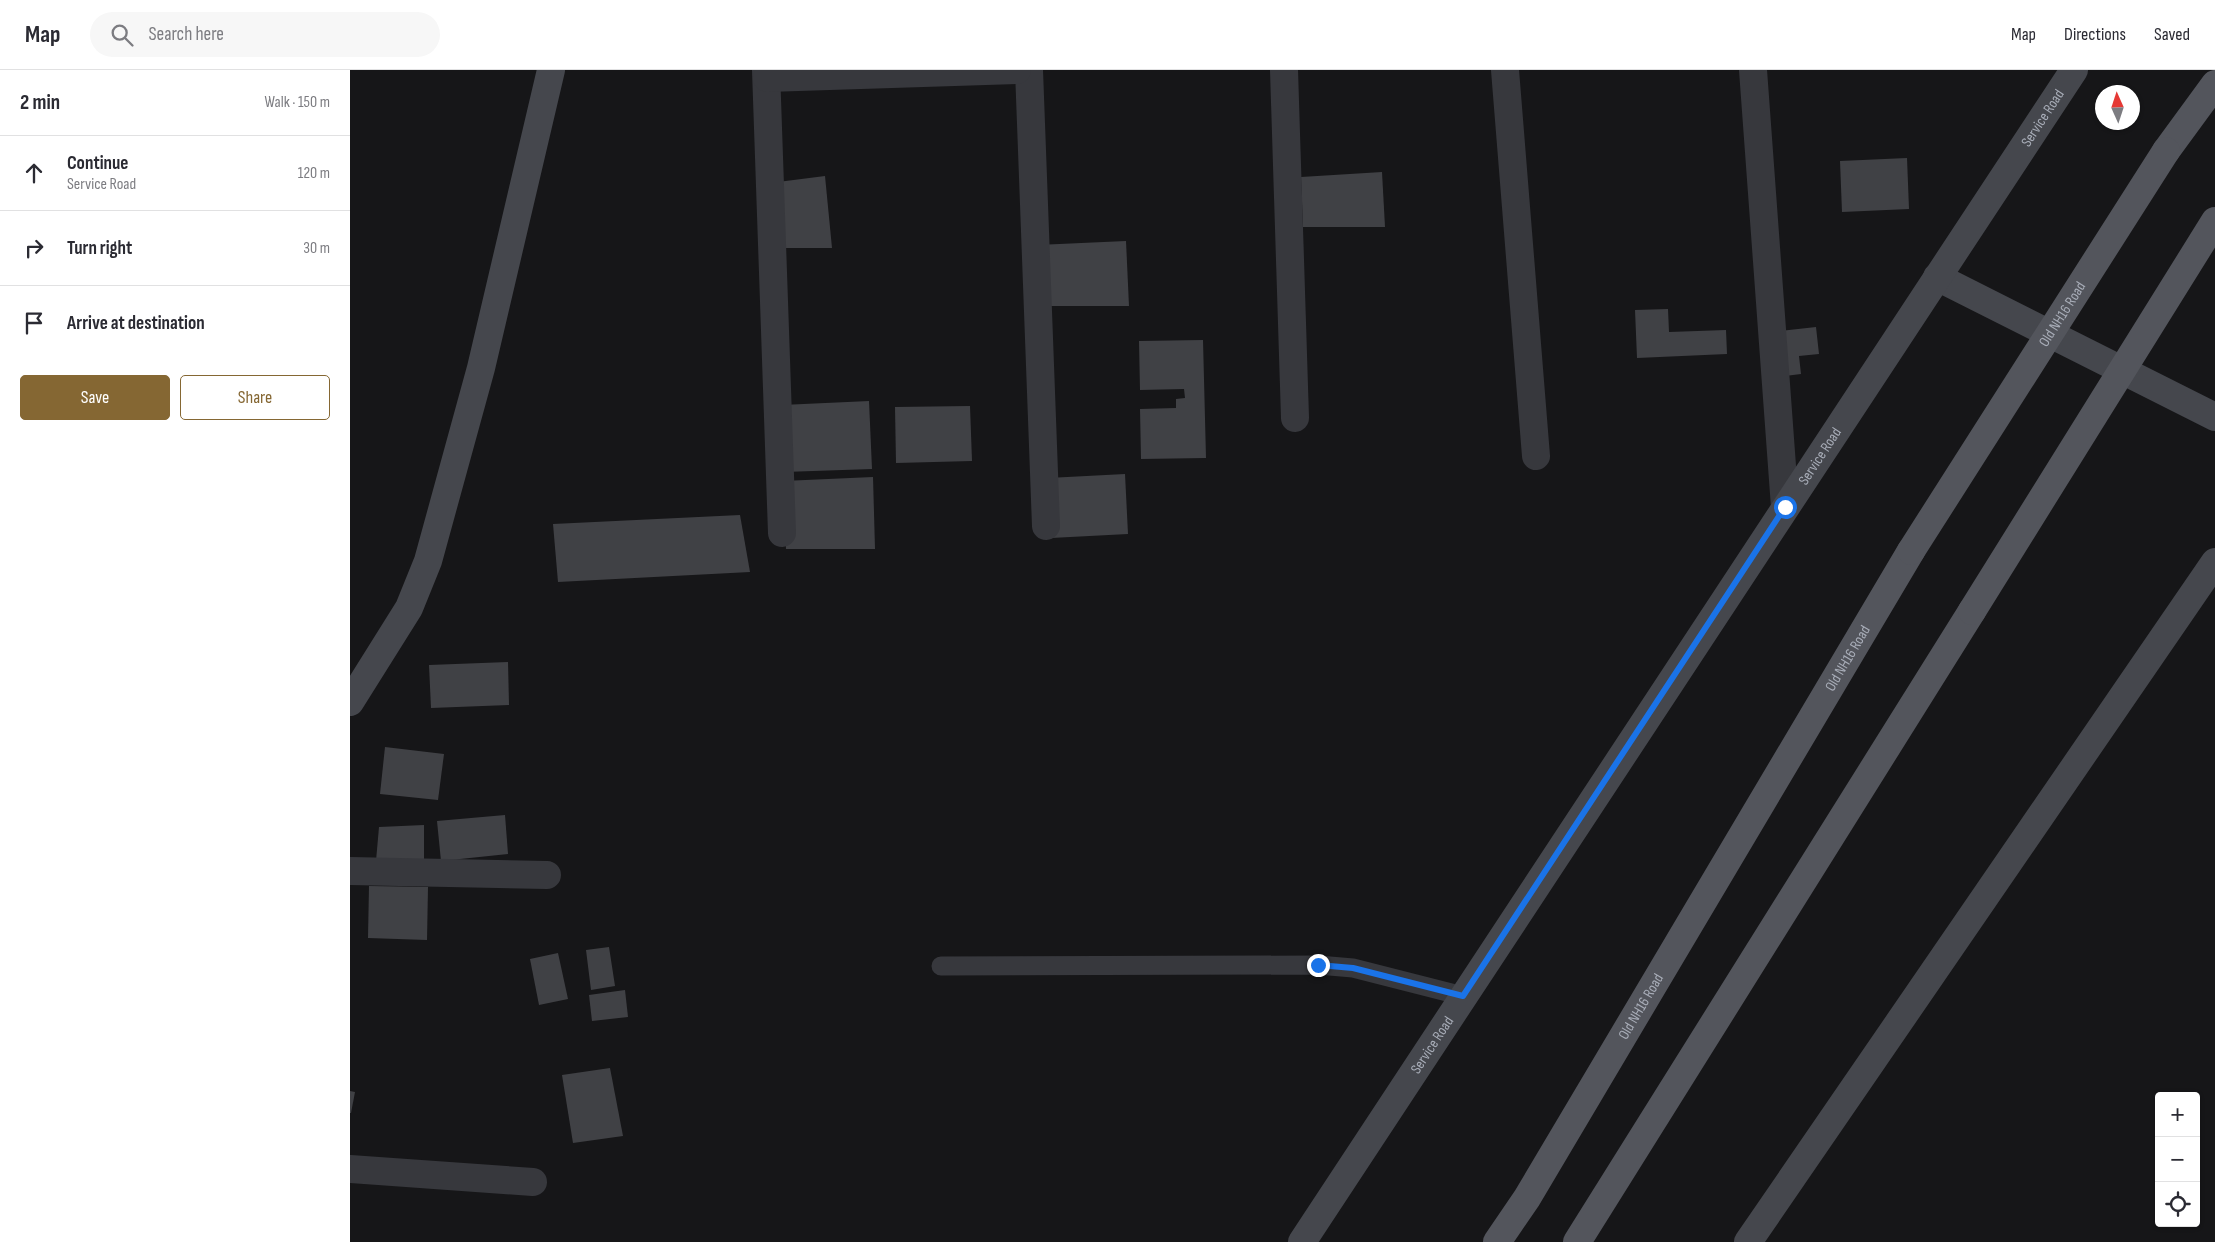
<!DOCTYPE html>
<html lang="en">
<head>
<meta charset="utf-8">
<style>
  :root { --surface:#fff; --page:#f7f7f7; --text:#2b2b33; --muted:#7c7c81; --line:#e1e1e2; --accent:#856733 }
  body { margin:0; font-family:"Sofia Sans Condensed",sans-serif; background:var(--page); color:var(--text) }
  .controls { position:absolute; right:15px; bottom:15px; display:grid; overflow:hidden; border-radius:5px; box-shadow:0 1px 4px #0004 }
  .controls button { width:45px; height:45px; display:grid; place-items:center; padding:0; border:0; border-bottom:1px solid var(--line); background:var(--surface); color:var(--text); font:25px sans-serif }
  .compass { position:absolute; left:1745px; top:15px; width:45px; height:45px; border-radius:50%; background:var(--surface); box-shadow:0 1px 4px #0004; rotate:357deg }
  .stop { position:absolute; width:15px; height:15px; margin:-11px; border:4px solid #1a73e8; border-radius:50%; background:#fff }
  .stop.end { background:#1a73e8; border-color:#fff; box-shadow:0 1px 5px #0008 }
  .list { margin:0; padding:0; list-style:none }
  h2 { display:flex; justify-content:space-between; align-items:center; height:65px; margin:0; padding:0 20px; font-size:21px }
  h2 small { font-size:16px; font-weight:400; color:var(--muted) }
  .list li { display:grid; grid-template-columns:32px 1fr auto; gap:15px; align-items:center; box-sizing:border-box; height:75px; padding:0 20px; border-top:1px solid var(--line) }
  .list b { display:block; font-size:19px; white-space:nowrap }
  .list p { margin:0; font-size:16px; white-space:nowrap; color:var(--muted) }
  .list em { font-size:16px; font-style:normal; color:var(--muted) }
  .actions { display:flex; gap:10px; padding:15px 20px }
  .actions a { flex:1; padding:11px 0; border:1px solid var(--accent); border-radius:5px; text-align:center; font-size:18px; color:var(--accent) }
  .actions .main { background:var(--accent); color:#fff }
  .icon { flex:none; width:28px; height:28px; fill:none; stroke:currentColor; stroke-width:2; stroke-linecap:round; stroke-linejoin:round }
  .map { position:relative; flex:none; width:1865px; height:1172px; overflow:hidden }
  header { display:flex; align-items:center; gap:30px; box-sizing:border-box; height:70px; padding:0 25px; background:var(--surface); border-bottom:1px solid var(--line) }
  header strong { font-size:24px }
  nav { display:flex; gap:28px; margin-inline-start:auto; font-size:18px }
  .search { width:350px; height:45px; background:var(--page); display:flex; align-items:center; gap:12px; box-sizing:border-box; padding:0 18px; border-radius:28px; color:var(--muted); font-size:19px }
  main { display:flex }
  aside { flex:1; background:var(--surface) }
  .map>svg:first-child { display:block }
  .building { fill:#404145 }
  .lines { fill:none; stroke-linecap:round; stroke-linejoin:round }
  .lane { stroke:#37383d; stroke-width:19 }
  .street { stroke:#37383d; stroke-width:28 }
  .secondary { stroke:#45474d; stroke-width:28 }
  .primary { stroke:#53555c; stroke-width:28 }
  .primary-bridge { stroke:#53555c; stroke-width:28 }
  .route { stroke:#1a73e8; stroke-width:6 }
  .labels { text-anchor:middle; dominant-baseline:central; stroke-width:4; stroke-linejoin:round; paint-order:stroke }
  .street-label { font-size:15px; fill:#a8adb8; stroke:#111113 }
</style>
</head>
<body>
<header>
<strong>Map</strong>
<div class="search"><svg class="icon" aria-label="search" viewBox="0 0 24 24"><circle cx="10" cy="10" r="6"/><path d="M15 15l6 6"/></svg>Search here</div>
<nav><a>Map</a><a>Directions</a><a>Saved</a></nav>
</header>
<main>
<aside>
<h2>2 min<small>Walk · 150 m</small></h2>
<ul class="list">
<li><svg class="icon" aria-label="ahead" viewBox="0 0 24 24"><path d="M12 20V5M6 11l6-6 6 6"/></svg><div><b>Continue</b><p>Service Road</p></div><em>120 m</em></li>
<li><svg class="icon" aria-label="right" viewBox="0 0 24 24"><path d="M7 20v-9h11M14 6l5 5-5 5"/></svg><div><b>Turn right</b></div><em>30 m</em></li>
<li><svg class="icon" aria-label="arrive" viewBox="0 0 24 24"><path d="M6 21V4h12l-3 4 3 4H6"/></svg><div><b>Arrive at destination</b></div></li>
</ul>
<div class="actions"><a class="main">Save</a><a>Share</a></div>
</aside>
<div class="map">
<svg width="1865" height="1172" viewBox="0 0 1865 1172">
  <rect width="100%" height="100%" fill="#161618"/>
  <g class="building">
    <polygon points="1557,88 1559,139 1492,142 1490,91"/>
    <polygon points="1032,102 1035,157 953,157 951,107"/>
    <polygon points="475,106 482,178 422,178 420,113"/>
    <polygon points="776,171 779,236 689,236 687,175"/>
    <polygon points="1318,239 1319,262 1376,260 1377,284 1287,288 1285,240"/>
    <polygon points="1466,257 1469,284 1449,286 1451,304 1435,306 1430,261"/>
    <polygon points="853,270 856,388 791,389 790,339 826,338 826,329 835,328 834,319 790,320 789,271"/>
    <polygon points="519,331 522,399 434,402 432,335"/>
    <polygon points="620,336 622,391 546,393 545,337"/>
    <polygon points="775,404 778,464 701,468 698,408"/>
    <polygon points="523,407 525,479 436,479 433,411"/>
    <polygon points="390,445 400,502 208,512 203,454"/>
    <polygon points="158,592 159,635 81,638 79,595"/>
    <polygon points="35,677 94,684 88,730 30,724"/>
    <polygon points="155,745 158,784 91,791 87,751"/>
    <polygon points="74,755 74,790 26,791 29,757"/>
    <polygon points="19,816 78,817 77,870 18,868"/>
    <polygon points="259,877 265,916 241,920 236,880"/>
    <polygon points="208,883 218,929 189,935 180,889"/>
    <polygon points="275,920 278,947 242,951 239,925"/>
    <polygon points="260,998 273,1066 223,1073 212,1005"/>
    <polygon points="0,1021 5,1022 1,1043 0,1043"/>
  </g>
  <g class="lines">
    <polyline class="lane" points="591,896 968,895 1003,898 1113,926"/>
    <g class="street">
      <polyline points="416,0 432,463"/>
      <polyline points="679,0 696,456"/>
      <polyline points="934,0 945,348"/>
      <polyline points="1155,0 1186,386"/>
      <polyline points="1403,0 1435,437"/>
      <polyline points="417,8 667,0"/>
      <polyline points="0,801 197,805"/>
      <polyline points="0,1099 183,1112"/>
    </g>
    <g class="secondary">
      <polyline points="1587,207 1865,347"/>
      <polyline points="0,632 59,538 78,491 131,298 201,0"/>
      <path id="s1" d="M 952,1172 L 1724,0"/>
      <polyline points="1398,1172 1865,492"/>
    </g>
    <g class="primary">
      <polyline points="1816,81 1865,14"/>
      <path id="s2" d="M 1147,1172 L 1177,1128 L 1561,481"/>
      <polyline points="1227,1172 1622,541"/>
    </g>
    <g class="primary-bridge">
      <path id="s3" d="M 1561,481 L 1816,81"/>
      <polyline points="1622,541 1865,151"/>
    </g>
  </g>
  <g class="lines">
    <polyline class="route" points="968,895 1003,898 1113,926 1435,437"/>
  </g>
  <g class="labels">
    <g class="street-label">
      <text stroke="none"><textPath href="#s1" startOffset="1346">Service Road</textPath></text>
      <text stroke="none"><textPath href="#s3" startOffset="281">Old NH16 Road</textPath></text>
      <text stroke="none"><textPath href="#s1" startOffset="941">Service Road</textPath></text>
      <text stroke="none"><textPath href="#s2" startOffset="681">Old NH16 Road</textPath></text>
      <text stroke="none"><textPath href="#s2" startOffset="276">Old NH16 Road</textPath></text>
      <text stroke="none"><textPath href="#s1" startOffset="236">Service Road</textPath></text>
    </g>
  </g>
</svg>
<div class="controls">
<button>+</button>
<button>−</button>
<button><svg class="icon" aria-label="locate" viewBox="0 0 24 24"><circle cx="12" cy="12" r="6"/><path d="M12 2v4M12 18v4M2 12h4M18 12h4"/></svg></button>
</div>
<svg class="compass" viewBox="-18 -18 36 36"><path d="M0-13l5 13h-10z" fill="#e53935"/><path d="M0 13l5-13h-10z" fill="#7c7c81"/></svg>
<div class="stop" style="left:1435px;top:437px"></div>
<div class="stop end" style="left:968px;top:895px"></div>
</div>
</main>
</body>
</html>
